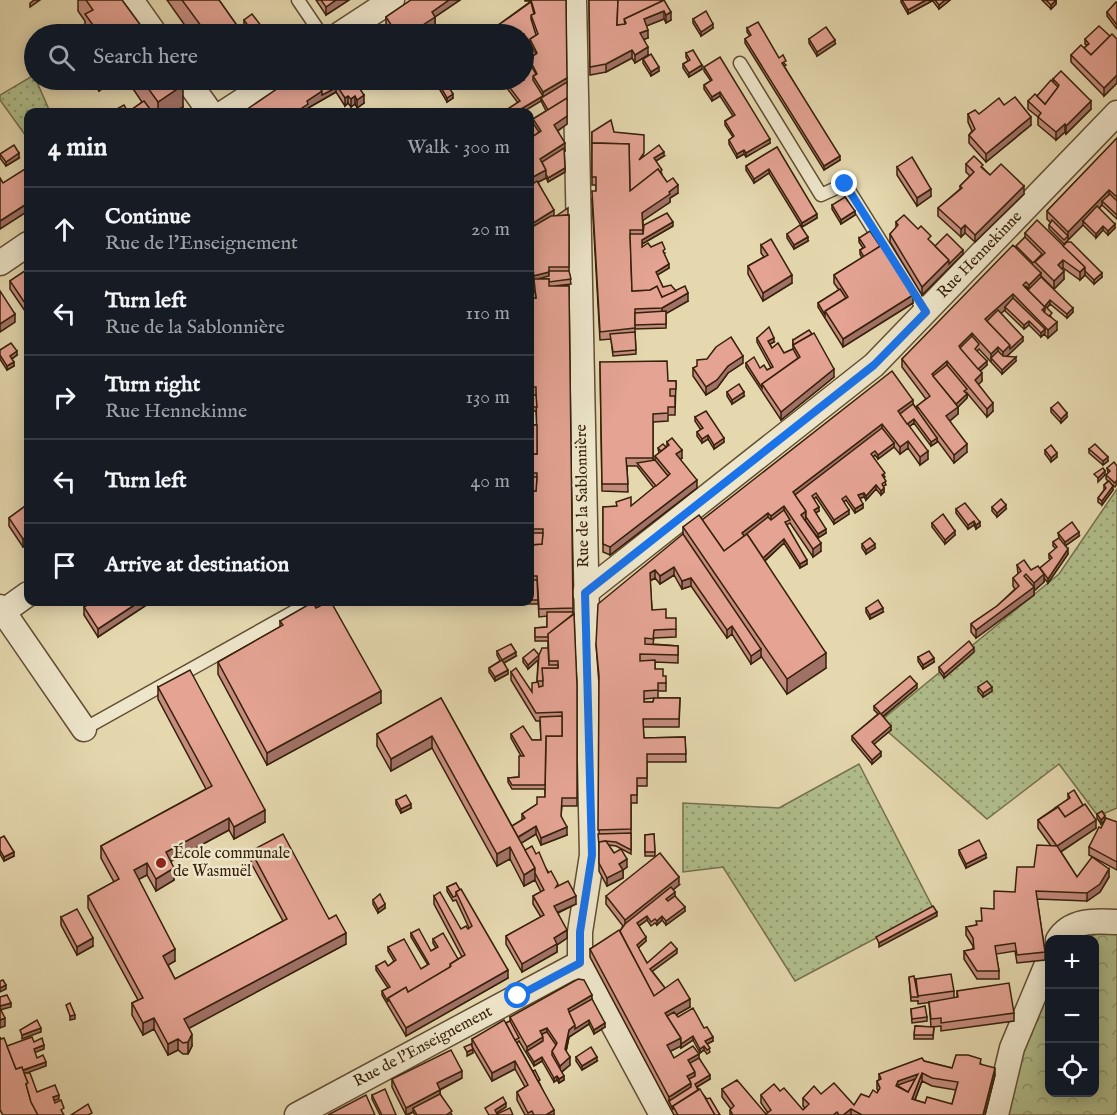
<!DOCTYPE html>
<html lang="en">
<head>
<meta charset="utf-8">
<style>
  :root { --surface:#171b24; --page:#242831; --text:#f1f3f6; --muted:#9ea1a6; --line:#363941 }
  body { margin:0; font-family:"IM FELL English",serif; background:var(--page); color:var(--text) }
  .controls { position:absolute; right:18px; bottom:18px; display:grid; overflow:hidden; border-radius:12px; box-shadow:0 3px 15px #0003 }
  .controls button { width:54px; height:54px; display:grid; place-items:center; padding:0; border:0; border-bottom:2px solid var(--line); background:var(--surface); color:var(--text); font:30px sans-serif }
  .stop { position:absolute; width:18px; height:18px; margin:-14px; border:4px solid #1a73e8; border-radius:50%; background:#fff }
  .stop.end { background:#1a73e8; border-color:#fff; box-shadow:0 2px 6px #0008 }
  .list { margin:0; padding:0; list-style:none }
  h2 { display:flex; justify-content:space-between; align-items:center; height:78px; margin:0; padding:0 24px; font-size:26px }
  h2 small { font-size:20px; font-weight:400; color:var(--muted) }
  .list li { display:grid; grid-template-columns:39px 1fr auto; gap:18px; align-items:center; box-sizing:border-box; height:84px; padding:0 24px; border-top:2px solid var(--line) }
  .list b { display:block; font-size:22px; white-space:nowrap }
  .list p { margin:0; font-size:20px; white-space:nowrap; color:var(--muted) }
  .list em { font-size:20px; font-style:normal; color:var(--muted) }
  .icon { flex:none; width:33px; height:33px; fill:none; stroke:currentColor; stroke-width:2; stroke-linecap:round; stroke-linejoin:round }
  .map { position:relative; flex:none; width:1117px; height:1115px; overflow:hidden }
  .search { position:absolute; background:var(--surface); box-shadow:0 3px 15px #0003; left:24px; top:24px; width:510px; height:66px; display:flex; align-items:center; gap:15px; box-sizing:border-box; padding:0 21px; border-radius:33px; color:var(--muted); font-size:22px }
  .panel { position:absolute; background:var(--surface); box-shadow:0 3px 15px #0003; left:24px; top:108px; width:510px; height:498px; border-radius:12px }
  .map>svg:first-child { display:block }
  .grass { fill:url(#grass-dots); stroke:#74704c; stroke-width:1.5 }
  .park { fill:url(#park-crowns); stroke:#74704c; stroke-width:1.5 }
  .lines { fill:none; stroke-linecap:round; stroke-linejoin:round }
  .service-casing { stroke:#624e33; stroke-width:15 }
  .minor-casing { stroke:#624e33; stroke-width:27 }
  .service { stroke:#eee6cb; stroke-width:12 }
  .minor { stroke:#eee6cb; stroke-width:24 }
  .wall { fill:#c48c7e; stroke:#37200a; stroke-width:1.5; fill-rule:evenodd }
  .shaded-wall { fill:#a07267; stroke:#37200a; stroke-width:1.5 }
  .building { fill:#e4a393; stroke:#37200a; stroke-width:1.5; fill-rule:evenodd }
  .route { stroke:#1a73e8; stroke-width:8 }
  .poi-dot { fill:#8f2418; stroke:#eee6cb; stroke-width:2 }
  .labels { text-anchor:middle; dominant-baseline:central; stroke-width:5; stroke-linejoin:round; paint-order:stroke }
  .street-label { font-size:16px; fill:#37200a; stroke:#eee6cb }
  .poi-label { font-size:16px; fill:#37200a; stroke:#eee6cb; text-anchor:start }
</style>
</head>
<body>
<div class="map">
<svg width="1117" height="1115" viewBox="0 0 1117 1115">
  <defs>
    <pattern id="grass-dots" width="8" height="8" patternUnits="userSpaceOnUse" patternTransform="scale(1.5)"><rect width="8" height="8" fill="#b1bf8d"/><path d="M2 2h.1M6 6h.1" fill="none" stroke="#919b71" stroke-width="1.8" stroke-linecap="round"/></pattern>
    <pattern id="park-crowns" width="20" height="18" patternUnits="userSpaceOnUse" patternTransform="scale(1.5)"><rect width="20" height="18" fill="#b1bf8d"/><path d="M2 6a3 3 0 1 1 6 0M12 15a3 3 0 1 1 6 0" fill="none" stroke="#919b71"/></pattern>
  </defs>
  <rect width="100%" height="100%" fill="#e5d8af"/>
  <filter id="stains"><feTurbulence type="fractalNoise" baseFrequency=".00333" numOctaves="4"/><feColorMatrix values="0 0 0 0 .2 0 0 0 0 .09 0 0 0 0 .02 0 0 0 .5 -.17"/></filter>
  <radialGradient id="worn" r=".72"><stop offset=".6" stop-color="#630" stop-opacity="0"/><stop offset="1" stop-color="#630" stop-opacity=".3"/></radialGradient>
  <g class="grass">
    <polygon points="34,75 50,112 28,112 28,139 0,100 0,95"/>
    <polygon points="1117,489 1117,808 1098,816 1059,764 987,819 878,723 1059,574"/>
    <polygon points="859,764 933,908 795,981 723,867 683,872 683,803 779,808"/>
  </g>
  <polygon class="park" points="1099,933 1117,934 1117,1111 1113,1115 1005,1115 1024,1046 1049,990 1050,1092 1094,1092 1094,940 1084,939"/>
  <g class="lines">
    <defs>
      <g id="service">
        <polyline points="298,0 321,34"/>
        <polyline points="740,63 821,195 845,184 925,312"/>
        <polyline points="84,729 311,602"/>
      </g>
      <g id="minor">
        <polyline points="131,0 155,34"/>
        <polyline points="574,0 592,855 580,932 580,963 662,1115"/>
        <polyline points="340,34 392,0"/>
        <polyline points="187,80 210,112"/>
        <polyline points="225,112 274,80"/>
        <polyline points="0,263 28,244"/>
        <polyline points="585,593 874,365 1117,113"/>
        <polyline points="0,607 84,729"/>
        <polyline points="3,612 28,594"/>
        <path d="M 1058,940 C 1071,919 1096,921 1117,922"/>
        <polyline points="297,1115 580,963"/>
        <polyline points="996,1115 1012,1048 1050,957"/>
      </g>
    </defs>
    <use href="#service" class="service-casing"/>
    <use href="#minor" class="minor-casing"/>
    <use href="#service" class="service"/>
    <use href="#minor" class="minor"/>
  </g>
  <g class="wall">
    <polygon points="78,0 122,0 147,34 85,34 85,21 78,11"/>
    <polygon points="167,0 219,0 243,34 191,34"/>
    <polygon points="316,0 349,0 326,15"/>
    <polygon points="411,0 460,0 435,17 435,25 424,33 425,34 392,34 386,25 386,17"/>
    <polygon points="525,0 566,0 567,124 558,131 565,151 564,151 565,172 548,182 546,178 538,182 554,216 569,215 569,271 571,284 554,286 569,286 573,612 577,685 577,806 562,806 561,816 567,835 541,845 536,834 521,843 525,850 536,854 558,886 576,904 558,913 567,938 557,945 557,952 522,972 506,944 506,936 541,917 533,904 533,896 541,892 535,880 524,886 510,859 497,866 432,748 391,771 377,746 377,734 441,698 512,826 522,820 522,814 537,804 545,797 545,789 512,789 508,782 508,778 519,777 521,756 511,738 511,734 532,740 541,740 540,721 536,721 511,680 511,672 532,692 537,682 538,660 528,669 523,662 523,658 539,655 548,648 548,641 535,641 535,628 547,627 547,616 539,617 538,600 538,604 516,604 516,602 530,602 530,425 537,425 536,411 530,411 530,395 536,395 530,395 530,295 534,293 534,285 530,285 530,186 532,184 530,180 530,125 533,123 533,119 546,111 541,101 518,103 501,80 524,80 524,34 490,34 490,31 531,1 525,1"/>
    <polygon points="589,0 661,0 671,20 666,23 664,19 646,26 648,38 644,39 648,55 635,63 632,58 606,72 590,75"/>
    <polygon points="901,0 932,0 932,1 908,14 901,2"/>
    <polygon points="932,0 950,0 939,9"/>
    <polygon points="1042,0 1056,0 1056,4 1051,9"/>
    <polygon points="1117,3 1117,29 1107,16 1107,12"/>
    <polygon points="693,19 713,28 701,36 693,23"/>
    <polygon points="244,20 262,31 257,34 252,34 244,24"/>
    <polygon points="747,28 786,65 784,66 840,160 824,170 745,43 745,39 750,36 747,32"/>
    <polygon points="1110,36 1117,39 1117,83 1104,96 1071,62 1071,55 1084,48 1087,45 1085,44 1085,39"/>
    <polygon points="809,39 835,44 817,56 809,43"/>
    <polygon points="686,53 702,69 689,77 683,68 683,64 688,61 686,57"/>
    <polygon points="643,59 659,71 651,76 643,63"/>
    <polygon points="704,67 770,143 746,157 744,154 737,158 729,144 729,140 733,137 725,125 725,121 733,116 720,96 712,101 704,89 704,85 711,81 704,71"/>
    <polygon points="1053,79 1091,109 1066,134 1065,132 1056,140 1038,125 1038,117 1028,109 1028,101 1037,96 1053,82"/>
    <polygon points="90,80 106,80 107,85 99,91"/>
    <polygon points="127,80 179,80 183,107 174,112 115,112 115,110 128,112 142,102"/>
    <polygon points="290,80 354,80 364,103 357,108 355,104 351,107 348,103 345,106 336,92 308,108 308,112"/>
    <polygon points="440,86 453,98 447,102 440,90"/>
    <polygon points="1004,105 1031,125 986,162 969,143 969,135 972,131 968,122 968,114 979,114"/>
    <polygon points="592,132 614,132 644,156 664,156 656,161 662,174 661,174 667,182 678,193 670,198 670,202 643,220 643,234 673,226 642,244 642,247 651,247 665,253 664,254 669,268 657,275 663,287 676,291 688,301 666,313 666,328 635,329 635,327 635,332 636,354 613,356 611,339 600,340 592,199 596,191 596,185 592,185"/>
    <polygon points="1117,138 1117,219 1102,205 1099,208 1115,228 1108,235 1103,230 1096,238 1083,225 1064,244 1049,229 1049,225 1051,223 1047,219 1047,211"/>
    <polygon points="777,147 817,218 802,227 769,173 754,183 746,170 746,166"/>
    <polygon points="0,154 19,158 6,166 0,158"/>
    <polygon points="966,164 983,168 990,175 1024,194 975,242 965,233 961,237 938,216 938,208 960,189 960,186 970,176 966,172"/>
    <polygon points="897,167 931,196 917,206 897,175"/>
    <polygon points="832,205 855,215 841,224 832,209"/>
    <polygon points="896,222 931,242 935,246 963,254 922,295 890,242 890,234 896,228"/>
    <path d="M 1025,233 L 1063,246 L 1102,277 L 1094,284 L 1085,275 L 1080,280 L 1063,268 L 1062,269 L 1064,279 L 1054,289 L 1041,276 L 1073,312 L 1067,318 L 1050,304 L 1047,308 L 1057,330 L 1048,338 L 1044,334 L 1041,337 L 1029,325 L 1024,329 L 1005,311 L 1005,310 L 1001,313 L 1023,341 L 1007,356 L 1016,361 L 1002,374 L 979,349 L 977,351 L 987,365 L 980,371 L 982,381 L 978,384 L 993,411 L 987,417 L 967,393 L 967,398 L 958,407 L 958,414 L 950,421 L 967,452 L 954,463 L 937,440 L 937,442 L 931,446 L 914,423 L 909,426 L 928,459 L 920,465 L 908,448 L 900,454 L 894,447 L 878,459 L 875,455 L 873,457 L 885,477 L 884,478 L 886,485 L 883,486 L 884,492 L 881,495 L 876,489 L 866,500 L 864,497 L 860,498 L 863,508 L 855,513 L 846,500 L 844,502 L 849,514 L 834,524 L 816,497 L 814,499 L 819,511 L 815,513 L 826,533 L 818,538 L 805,520 L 821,551 L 813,557 L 790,523 L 787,525 L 807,564 L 800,568 L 784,543 L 765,561 L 826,668 L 787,694 L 761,656 L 761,657 L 751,664 L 732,634 L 727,638 L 691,586 L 682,589 L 674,575 L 660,584 L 655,578 L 650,581 L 652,610 L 666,618 L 676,629 L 676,637 L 654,638 L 653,644 L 678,646 L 678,663 L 655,662 L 655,669 L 663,676 L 666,683 L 666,691 L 658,691 L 658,698 L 680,698 L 679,727 L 643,727 L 644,738 L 685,737 L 686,762 L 647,762 L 647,786 L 637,786 L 637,803 L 631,803 L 631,854 L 616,846 L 608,845 L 614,853 L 627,867 L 623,870 L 623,878 L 607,886 L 599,871 L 599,684 L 596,644 L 683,534 L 683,527 L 702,520 L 913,404 L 917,409 L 917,406 L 926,399 L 902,367 L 902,359 L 1016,248 L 1016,246 L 1025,237 ZM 654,698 L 653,702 L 644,702 L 644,699 Z"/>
    <polygon points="787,234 808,241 794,249 787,238"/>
    <polygon points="859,238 913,303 843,347 818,307 818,303 839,290 834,283 834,275 862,258 860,254 860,250 863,248 859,242"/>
    <polygon points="761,245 792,283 763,301 748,274 748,266 764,257 761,253"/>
    <polygon points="28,269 27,314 10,289 10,281"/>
    <polygon points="757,338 774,342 770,344 772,348 784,353 793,349 793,340 834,377 781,420 746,367 746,363 767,370 771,368 757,342"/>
    <polygon points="0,350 17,355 12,359 14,366 7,370 0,359"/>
    <polygon points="600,362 668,381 676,381 675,415 668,415 668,421 653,422 653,460 655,460 655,456 659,453 658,448 667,447 667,442 682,458 680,459 697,488 610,555 603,552 603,507 631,506 654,488 637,466 627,466 628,492 602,491"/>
    <polygon points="743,363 728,373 717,388 706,395 693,376 693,368"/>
    <polygon points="727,392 744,396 732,404 727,396"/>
    <polygon points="1051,408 1067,417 1061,423 1051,412"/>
    <polygon points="695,417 724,442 714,449 708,439 702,443 697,436 697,432 701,430 695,421"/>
    <polygon points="1089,449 1108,461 1103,465 1089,453"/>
    <polygon points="1045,450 1057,457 1051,462 1045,454"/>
    <polygon points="1117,466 1117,484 1115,487 1110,483 1113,490 1102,505 1098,502 1098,498 1104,490 1104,485 1108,481 1106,479 1106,475 1108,473 1107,468"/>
    <polygon points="28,504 28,544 23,547 9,526 9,518"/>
    <polygon points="992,507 1006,509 997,517 992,511"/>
    <polygon points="956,509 980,526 976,529 974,525 968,529 956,513"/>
    <polygon points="932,523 955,535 945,544 932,527"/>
    <polygon points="1058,533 1079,536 1065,546 1068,554 1048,583 1044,578 1044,582 1034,591 1034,595 976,638 971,632 971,624 997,606 1015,589 1013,586 1013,578 1018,574 1017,565 1031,570 1040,568 1050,560 1049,558 1049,554 1056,549 1053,546 1053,542 1059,538"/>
    <polygon points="862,544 875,548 866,554 862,548"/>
    <polygon points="92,602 151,602 98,637 84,615 84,607"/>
    <polygon points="866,608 883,612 870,619 866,612"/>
    <polygon points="280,621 381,703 267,765 218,674 218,662 280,627"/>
    <polygon points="497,651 516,656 504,663 508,674 495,681 489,672 489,668 500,661 497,655"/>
    <polygon points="974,652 944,678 939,671 939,667"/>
    <polygon points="918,657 934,662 923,669 918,661"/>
    <polygon points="158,687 265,822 234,839 229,830 171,861 174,880 156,891 147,875 138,879 175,961 168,965 175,979 283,921 251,863 251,851 329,919 346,944 189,1028 192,1046 188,1054 183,1054 178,1050 168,1055 154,1029 143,1035 132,1015 132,1003 138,1000 88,908 88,896 114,882 101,858 101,846 206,789 158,699"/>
    <polygon points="978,687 992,691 983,697 978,691"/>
    <polygon points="917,688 883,717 891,730 874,744 881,756 872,764 852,740 852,736 878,714 874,710 874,706"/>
    <polygon points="1068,794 1096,828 1061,852 1077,877 1109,877 1100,892 1087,901 1037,899 1045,952 1045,960 1017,963 1015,951 996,954 999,971 999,979 977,979 964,959 964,951 973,949 973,946 966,935 966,927 976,925 1015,892 1051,846 1038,828 1038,820 1068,799"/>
    <polygon points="396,800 411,808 401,813 396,804"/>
    <polygon points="1097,814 1105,819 1117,822 1117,870 1089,855 1089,847 1101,828 1105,820 1101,824 1097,818"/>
    <polygon points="654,834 655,856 645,856 645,835"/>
    <polygon points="0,838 14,856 4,861 0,854"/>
    <polygon points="959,850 986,858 966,868 959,854"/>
    <polygon points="456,883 508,978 406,1036 382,995 382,991 388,988 376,970 376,966 388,966 394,961 388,951 388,947 421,969 428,965 411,937 411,933 431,951 436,948 433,943 433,939 458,959 462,957 434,904 434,896 461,929 468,929 469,928 456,900 453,901 447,891 447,887"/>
    <polygon points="679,885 673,890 675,896 685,911 666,925 662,920 657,925 655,923 651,926 647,920 639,926 646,941 638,948 647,963 677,953 652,971 665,988 690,1007 676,1015 678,1017 704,1028 713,1041 707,1044 710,1052 707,1054 704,1050 700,1053 693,1040 681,1048 680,1046 670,1051 674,1058 699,1058 710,1079 697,1087 720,1115 674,1115 590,957 590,949 620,931 623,926 606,904 606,896"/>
    <polygon points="373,900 385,908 378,913 373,904"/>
    <polygon points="61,917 93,946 77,955 61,925"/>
    <polygon points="909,977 916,988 916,979 954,991 954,998 957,998 957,991 1014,1013 1014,1021 941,1031 941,1026 932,1027 934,1027 933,1039 914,1039 915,1026 931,1027 929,1002 933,1002 918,1004 918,1000 918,1001 911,1001"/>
    <polygon points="592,999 605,1027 594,1034 589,1024 569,1037 566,1051 570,1065 562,1072 564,1080 559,1083 557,1080 554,1082 542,1061 534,1066 519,1041 517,1043 540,1084 554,1115 525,1115 517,1100 517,1092 525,1087 515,1069 492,1081 472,1047 472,1039 510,1021 510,1017"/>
    <polygon points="911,1009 927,1017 927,1021 912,1023"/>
    <polygon points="576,1057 597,1061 582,1070 576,1061"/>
    <path d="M 924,1061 L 952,1068 L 981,1064 L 995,1075 L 985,1115 L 730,1115 L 730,1110 L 731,1109 L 722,1097 L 722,1089 L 766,1114 L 768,1113 L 761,1103 L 761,1095 L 780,1091 L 803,1110 L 805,1108 L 803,1106 L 803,1098 L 821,1094 L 854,1105 L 877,1093 L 878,1091 L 877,1089 L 877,1081 L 879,1080 L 879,1074 ZM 922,1081 L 932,1086 L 956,1090 L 952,1104 L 925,1103 L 915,1100 Z"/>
    <polygon points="462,1078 440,1090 440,1094 452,1115 415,1115 413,1112 408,1115 406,1115 392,1087 392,1079"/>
    <polygon points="372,1095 396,1115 380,1115 372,1099"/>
  </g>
  <g class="shaded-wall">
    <polygon points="34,0 40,0 30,7 30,3"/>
    <polygon points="336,0 349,0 326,15 326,7"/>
    <polygon points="449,0 460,0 435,17 435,25 421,34 420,27 432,12"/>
    <polygon points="926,0 932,1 908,14 908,10"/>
    <polygon points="945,0 950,0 939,9 939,5"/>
    <polygon points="1056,0 1056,4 1051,9 1051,5"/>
    <polygon points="664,11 664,19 644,27 644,19"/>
    <polygon points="671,12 671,20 666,23 666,15"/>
    <polygon points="713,24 713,28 701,36 701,32"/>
    <polygon points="262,27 262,31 257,34 253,34 253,33"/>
    <polygon points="106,29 106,34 98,34 98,32"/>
    <polygon points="648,30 648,38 640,41 640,33"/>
    <polygon points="835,40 835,44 817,56 817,52"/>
    <polygon points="648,47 648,55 635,63 635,55"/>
    <polygon points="632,50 632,58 606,72 606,64"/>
    <polygon points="702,65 702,69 689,77 689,73"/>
    <polygon points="659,67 659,71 651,76 651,72"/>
    <polygon points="1117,75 1117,83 1104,96 1104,88"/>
    <polygon points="567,78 567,86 541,98 541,101 523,112 516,112 543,96 543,92"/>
    <polygon points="107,81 107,85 99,91 99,87"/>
    <polygon points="183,85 183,107 174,112 158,112 158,102"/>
    <polygon points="336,88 336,92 308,108 308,112 296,112 307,101 322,91"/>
    <polygon points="720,92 720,96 712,101 712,97"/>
    <polygon points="453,94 453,98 447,102 447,98"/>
    <polygon points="364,95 364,103 357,108 357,100"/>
    <polygon points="348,96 348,103 345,106 345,98"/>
    <polygon points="355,96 355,104 351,107 351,99"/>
    <polygon points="1091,101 1091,109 1066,134 1066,126"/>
    <polygon points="567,116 567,124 554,133 554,125"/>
    <polygon points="1031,117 1031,125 986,162 986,154"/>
    <polygon points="1065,124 1065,132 1056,140 1056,132"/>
    <polygon points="770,139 770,143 746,157 746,153"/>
    <polygon points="565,143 565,151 542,166 540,159"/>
    <polygon points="744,150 744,154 737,158 737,154"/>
    <polygon points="664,152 664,156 654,162 654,158"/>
    <polygon points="19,153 19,158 6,166 6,162"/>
    <polygon points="840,156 840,160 824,170 824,166"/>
    <polygon points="565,168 565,172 548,182 548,178"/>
    <polygon points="769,169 769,173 754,183 754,179"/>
    <polygon points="546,170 546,178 533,185 533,177"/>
    <polygon points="678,185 678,193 670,198 670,202 642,221 642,213"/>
    <polygon points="1024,186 1024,194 975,242 975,235"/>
    <polygon points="931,189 931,196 917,206 917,198"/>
    <polygon points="1109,190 1109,198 1102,201 1102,205 1085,223 1083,221 1083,225 1068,240 1068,232"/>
    <polygon points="28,203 28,211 0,229 0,221"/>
    <polygon points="554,210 554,217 530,232 530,225"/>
    <polygon points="855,211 855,215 841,224 841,220"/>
    <polygon points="817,214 817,218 802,227 802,223"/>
    <polygon points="673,222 673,226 642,244 642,240"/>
    <polygon points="1115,224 1115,228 1108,235 1108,231"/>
    <polygon points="965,225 965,233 961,237 961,229"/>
    <polygon points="1103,226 1103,230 1096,238 1096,234"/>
    <polygon points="808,237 808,241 794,249 794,245"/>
    <polygon points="963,250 963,254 922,295 922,287 949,260"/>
    <polygon points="1063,260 1063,268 1058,273 1058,265"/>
    <polygon points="669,264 669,268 656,276 656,272"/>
    <polygon points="1085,267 1085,275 1080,280 1080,272"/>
    <polygon points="1064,271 1064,279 1054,289 1054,281"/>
    <polygon points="549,272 549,280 534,281 533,276"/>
    <polygon points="1041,273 1041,281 1029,293 1029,285"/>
    <polygon points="1102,273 1102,277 1094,284 1094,280"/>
    <polygon points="792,275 792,283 763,301 763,293"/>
    <polygon points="688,293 688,301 662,316 662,308"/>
    <polygon points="1013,294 1013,302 1005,307 1005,310 987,325 985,319"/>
    <polygon points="913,295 913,303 843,347 843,339"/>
    <polygon points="1050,300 1050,304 1045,310 1045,315 1042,310"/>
    <polygon points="28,305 28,313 27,314 27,306"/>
    <polygon points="1073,308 1073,312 1067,318 1067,314"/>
    <polygon points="15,314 15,322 0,332 0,324"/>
    <polygon points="1029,321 1029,325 1024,329 1024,325"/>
    <polygon points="1057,322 1057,330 1048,338 1048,330"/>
    <polygon points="1045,329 1045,333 1041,337 1041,333"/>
    <polygon points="972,333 972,341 960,352 959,346"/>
    <polygon points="1023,337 1023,341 1003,360 1003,352 1010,345"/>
    <polygon points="774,338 774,342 768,345 768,341"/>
    <polygon points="998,347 998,355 991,358 991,362 991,354"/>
    <polygon points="17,351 17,355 10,360 10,356"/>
    <polygon points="743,356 743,363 728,373 717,388 706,395 706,387 728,366"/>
    <polygon points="1016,357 1016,361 1002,374 1002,370"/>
    <polygon points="947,361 947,369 933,380 932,374"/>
    <polygon points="987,361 987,365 976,375 976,371"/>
    <polygon points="14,362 14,366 7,370 7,366"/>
    <polygon points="834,369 834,377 781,420 781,412"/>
    <polygon points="982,373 982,381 975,388 975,380"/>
    <polygon points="744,392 744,396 732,404 732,400"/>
    <polygon points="967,394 967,398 958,407 958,414 946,424 946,416 954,406"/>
    <polygon points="913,400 913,408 900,418 898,411"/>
    <polygon points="993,403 993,411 987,417 987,409"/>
    <polygon points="1067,413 1067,417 1061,423 1061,419"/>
    <polygon points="914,419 914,423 906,429 906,425"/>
    <polygon points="882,424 882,432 794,499 793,492"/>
    <polygon points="708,435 708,439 702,443 702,439"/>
    <polygon points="724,438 724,442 714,449 714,445"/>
    <polygon points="937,438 937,442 931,446 931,442"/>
    <polygon points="908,441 908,448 900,454 900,447"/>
    <polygon points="894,443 894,447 878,459 878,455"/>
    <polygon points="967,444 967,452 954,463 954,455"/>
    <polygon points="682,450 682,458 676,462 676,454"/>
    <polygon points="928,451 928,459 920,465 920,457"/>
    <polygon points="1057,453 1057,457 1051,462 1051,458"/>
    <polygon points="1108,457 1108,461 1103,465 1103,461"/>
    <polygon points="1105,471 1105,475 1098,482 1098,478"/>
    <polygon points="697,480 697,488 610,555 610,547"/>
    <polygon points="876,485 876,489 866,500 866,496"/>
    <polygon points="1113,486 1113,490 1102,505 1102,501"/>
    <polygon points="884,488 884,492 881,495 881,491"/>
    <polygon points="864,493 864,497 858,499 858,495"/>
    <polygon points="863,504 863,508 855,513 855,509"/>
    <polygon points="1006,505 1006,509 997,517 997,513"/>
    <polygon points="784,506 784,514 771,524 771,516"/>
    <polygon points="819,507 819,511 814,514 814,510"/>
    <polygon points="849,510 849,514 834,524 834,520"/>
    <polygon points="806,511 806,519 801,523 801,515"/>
    <polygon points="768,513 768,521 744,539 742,533"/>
    <polygon points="974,521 974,525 968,529 968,525"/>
    <polygon points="980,522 980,526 976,529 976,525"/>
    <polygon points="826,529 826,533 818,538 818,534"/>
    <polygon points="955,531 955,535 945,544 945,540"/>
    <polygon points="1079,532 1079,536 1065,546 1065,542"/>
    <polygon points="28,536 28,544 23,547 23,539"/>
    <polygon points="784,539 784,543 763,562 763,558"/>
    <polygon points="821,543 821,551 813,557 813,549"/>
    <polygon points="875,544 875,548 866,554 866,550"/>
    <polygon points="1068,549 1068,554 1048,583 1048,579"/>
    <polygon points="807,560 807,564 800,568 800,564"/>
    <polygon points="674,567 674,575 660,584 660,576"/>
    <polygon points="655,570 655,578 650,581 650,573"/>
    <polygon points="1044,574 1044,582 1034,591 1034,583"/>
    <polygon points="691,578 691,586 682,589 682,581"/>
    <polygon points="1034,587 1034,595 976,638 976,630"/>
    <polygon points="139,602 151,602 98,637 98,629"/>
    <polygon points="883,608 883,612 870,619 870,615"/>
    <polygon points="732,626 732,634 727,638 727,630"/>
    <polygon points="974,648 974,652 944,678 944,674"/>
    <polygon points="761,649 761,657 751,664 751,656"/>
    <polygon points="516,652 516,656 502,664 502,660"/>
    <polygon points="826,653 826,668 787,694 787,679"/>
    <polygon points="539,655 539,659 528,669 528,665"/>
    <polygon points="934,658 934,662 923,669 923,665"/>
    <polygon points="508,670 508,674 495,681 495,677"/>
    <polygon points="917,684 917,688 881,718 881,714"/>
    <polygon points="992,687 992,691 983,697 983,693"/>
    <polygon points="381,691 381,703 267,765 267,753"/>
    <polygon points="891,726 891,730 872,746 872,742"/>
    <polygon points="432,736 432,748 391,771 391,759"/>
    <polygon points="881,752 881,756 872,764 872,760"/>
    <polygon points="411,804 411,808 401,813 401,809"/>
    <polygon points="265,810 265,822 234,839 234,827"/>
    <polygon points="1105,816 1105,820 1101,824 1101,820"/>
    <polygon points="229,818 229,830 166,864 166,852"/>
    <polygon points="1096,820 1096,828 1057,854 1057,846"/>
    <polygon points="536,826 536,834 517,846 517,838"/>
    <polygon points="567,827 567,835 541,845 541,838"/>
    <polygon points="510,847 510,859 497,866 497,854"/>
    <polygon points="14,852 14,856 4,861 4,857"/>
    <polygon points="986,854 986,858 966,868 966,864"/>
    <polygon points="627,859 627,867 623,870 623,878 607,886 607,878 619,864"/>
    <polygon points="147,863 147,875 134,882 134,870"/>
    <polygon points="174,868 174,880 156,891 156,879"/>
    <polygon points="535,868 535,880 524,886 524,875"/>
    <polygon points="1109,869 1109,877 1100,892 1087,901 1087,893"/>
    <polygon points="679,877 679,885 625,928 625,920"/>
    <polygon points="675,892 675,896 666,903 666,899"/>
    <polygon points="576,896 576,904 554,914 554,906"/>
    <polygon points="385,904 385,908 378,913 378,909"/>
    <polygon points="685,907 685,911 666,925 666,921"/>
    <polygon points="937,912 937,916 879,947 879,943"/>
    <polygon points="647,916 647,920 637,927 637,923"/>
    <polygon points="662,916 662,920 657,925 657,921"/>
    <polygon points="567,930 567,938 557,945 557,952 522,972 522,964 554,938"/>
    <polygon points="346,933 346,944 184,1031 184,1019"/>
    <polygon points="646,937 646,941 637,949 637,945"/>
    <polygon points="93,938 93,946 77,955 77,947"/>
    <polygon points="175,949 175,961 163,968 163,956"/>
    <polygon points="677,949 677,953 650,973 650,969"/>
    <polygon points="508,970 508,978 406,1036 406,1028"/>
    <polygon points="6,985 6,989 0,992 0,988"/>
    <polygon points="592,995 592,1003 569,1016 568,1009"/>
    <polygon points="690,999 690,1007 667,1020 665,1013"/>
    <polygon points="11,1003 11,1007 0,1010 0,1006"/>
    <polygon points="75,1015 75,1019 70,1020 70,1016"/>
    <polygon points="5,1018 5,1026 0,1028 0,1020"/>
    <polygon points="154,1018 154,1029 143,1035 143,1023"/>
    <polygon points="589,1020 589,1024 569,1037 565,1057 565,1049 569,1030 575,1025"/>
    <polygon points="605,1023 605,1027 594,1034 594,1030"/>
    <polygon points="41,1028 41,1032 22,1039 22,1035"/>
    <polygon points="547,1028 547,1036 543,1045 527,1051 527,1047 540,1031"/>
    <polygon points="192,1034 192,1046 188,1054 188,1042"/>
    <polygon points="693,1036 693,1040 681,1048 681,1044"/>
    <polygon points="713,1037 713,1041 705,1045 705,1041"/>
    <polygon points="681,1038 681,1046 667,1053 667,1045"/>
    <polygon points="178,1039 178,1050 168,1055 168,1044"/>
    <polygon points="44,1045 44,1049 34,1053 34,1049"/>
    <polygon points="704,1046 704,1050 700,1053 700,1049"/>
    <polygon points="473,1049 473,1053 467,1056 467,1052"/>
    <polygon points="699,1054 699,1062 690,1067 688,1060"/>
    <polygon points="542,1057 542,1061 534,1066 534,1062"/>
    <polygon points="570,1057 570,1065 560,1073 560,1066"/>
    <polygon points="597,1057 597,1061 582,1070 582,1066"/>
    <polygon points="515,1061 515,1069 492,1081 492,1073"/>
    <polygon points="46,1062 46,1066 16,1077 16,1073"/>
    <polygon points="995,1068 995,1075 985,1115 983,1115"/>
    <polygon points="462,1071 462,1078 437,1091 437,1083"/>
    <polygon points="695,1072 695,1080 689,1083 687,1076"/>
    <polygon points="922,1073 922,1081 912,1107 912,1099"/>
    <polygon points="918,1074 908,1100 898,1089 896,1086 898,1081"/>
    <polygon points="710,1075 710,1079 695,1088 695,1084"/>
    <polygon points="557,1076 557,1080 554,1082 554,1078"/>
    <polygon points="564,1076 564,1080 559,1083 559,1079"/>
    <polygon points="691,1083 691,1091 669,1101 669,1097"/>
    <polygon points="440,1090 440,1098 413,1108 413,1112 406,1115 406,1108"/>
    <polygon points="59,1095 59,1099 53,1101 53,1097"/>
    <polygon points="506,1103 506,1107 495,1114 495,1110"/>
    <polygon points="851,1109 851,1115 843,1115"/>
    <polygon points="554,1110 554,1115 546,1115"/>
  </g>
  <g class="building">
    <polygon points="86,0 122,0 147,34 110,34 106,29 98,32 85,14 93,10"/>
    <polygon points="182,0 219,0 243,34 207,34"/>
    <polygon points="321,0 336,0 326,7"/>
    <polygon points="411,0 449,0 432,12 435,17 420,27 425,34 415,34 414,32 410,34 397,34 386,17"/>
    <polygon points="531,0 566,0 567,78 543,92 533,76 537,74 529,58 537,53 530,39 538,34 531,15 535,13"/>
    <polygon points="589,0 618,0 617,25 626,23 624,19 664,0 671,12 666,15 664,11 644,19 648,30 640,33 648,47 635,55 632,50 606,64 590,67"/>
    <polygon points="618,0 661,0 662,1 624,19 625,24 617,25"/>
    <polygon points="902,0 926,0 908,10"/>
    <polygon points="935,0 945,0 939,5"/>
    <polygon points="1046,0 1056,0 1051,5"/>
    <polygon points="531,2 534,14 531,15 531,19 536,35 530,39 530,43 536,54 529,58 529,62 536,74 533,76 533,80 543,96 516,112 503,112 520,101 504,80 524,80 524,34 493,34 490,31"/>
    <polygon points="1116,2 1117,3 1117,25 1107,12"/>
    <polygon points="706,11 713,24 701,32 693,19"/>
    <polygon points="252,14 262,27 253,33 244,20"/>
    <polygon points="758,22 779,58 783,55 786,61 782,63 840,156 824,166 745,39 751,35 747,28"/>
    <polygon points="1099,26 1110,36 1091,55 1084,48 1089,44 1085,39"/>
    <polygon points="826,27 835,40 817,52 809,39"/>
    <polygon points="72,31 74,34 67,34"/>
    <polygon points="1112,34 1117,39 1117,75 1104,88 1071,55 1081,45 1091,55"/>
    <polygon points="693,50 702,65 689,73 683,64 690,60 686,53"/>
    <polygon points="651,54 659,67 651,72 643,59"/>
    <polygon points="720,57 770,139 746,153 744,150 737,154 729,140 734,136 725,121 735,115 720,92 712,97 704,85 712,80 704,67"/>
    <polygon points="1061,71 1091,101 1066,126 1065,124 1056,132 1038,117 1041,113 1028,101 1035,94 1045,104 1059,85 1053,79"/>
    <polygon points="93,80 106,80 107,81 99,87"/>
    <polygon points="142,80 179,80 183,85 158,102"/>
    <polygon points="290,80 315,80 322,91 307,101 308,104 296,112 243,112"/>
    <polygon points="315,80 330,80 336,88 322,95 322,91"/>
    <polygon points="333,80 354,80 364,95 357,100 355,96 351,99 348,96 345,98"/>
    <polygon points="1051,80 1058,87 1045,104 1037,96"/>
    <polygon points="446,82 453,94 447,98 440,86"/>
    <polygon points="567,82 567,101 567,98 548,110 541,98"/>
    <polygon points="1015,97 1031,117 986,154 969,135 975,129 968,114 975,110 979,114 999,98 1004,105"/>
    <polygon points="567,98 567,116 554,125 565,143 540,159 546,170 533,177 530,172 530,138 541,131 533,119"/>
    <polygon points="144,101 150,109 145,112 116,112 115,110 124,105 128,112"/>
    <polygon points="611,120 614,132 644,135 644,153 639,160 659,145 664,152 654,158 662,170 660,172 658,169 630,191 629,144 592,143 592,132"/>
    <polygon points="533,123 539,132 530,138 530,125"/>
    <polygon points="1117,138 1117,197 1109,190 1068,232 1047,211"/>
    <polygon points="592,143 629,144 630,191 658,169 667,182 673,178 678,185 669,192 670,194 642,213 643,230 630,230 632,291 650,290 657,286 662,297 685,286 688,293 662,308 635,309 635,328 600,332 592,191 596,191 596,177 592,177"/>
    <polygon points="14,145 19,153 6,162 0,154"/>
    <polygon points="777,147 817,214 802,223 769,169 754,179 746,166"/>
    <polygon points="564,148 565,168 548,178 546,174 546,170 542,162"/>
    <polygon points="974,156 983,165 981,167 990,175 1001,164 1024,186 975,235 965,225 961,229 938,208 962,188 960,186 974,172 966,164"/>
    <polygon points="912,157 931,189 917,198 897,167"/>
    <polygon points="28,167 28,203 0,221 0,178 3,183"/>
    <polygon points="537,181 554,210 530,225 530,186"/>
    <polygon points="1110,194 1117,201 1117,215 1102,201"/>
    <polygon points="845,197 855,211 841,220 832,205"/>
    <polygon points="1097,206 1115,224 1108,231 1103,226 1096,234 1083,221"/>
    <polygon points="568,208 568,215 556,216"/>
    <polygon points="667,213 673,222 642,240 642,247 648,243 651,247 662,242 665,249 663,251 669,264 656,272 663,287 671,285 676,291 662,297 657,286 650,290 632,291 630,234 643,234 644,225"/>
    <polygon points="569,215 569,267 549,267 549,272 533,276 533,260 530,260 530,235 532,234 532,227 551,216"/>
    <polygon points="904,215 918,229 921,226 931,236 928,239 949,260 922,287 890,234 898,225 896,222"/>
    <polygon points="1037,220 1085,267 1080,272 1063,260 1058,265 1064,271 1054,281 1035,262 1045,253 1025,233"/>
    <polygon points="1052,220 1068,236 1064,240 1049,225"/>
    <polygon points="800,225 808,237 794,245 787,234"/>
    <polygon points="870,231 880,246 864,257 860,250 865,247 859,238"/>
    <polygon points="947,234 963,250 949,264 949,260 935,246"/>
    <polygon points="1025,237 1042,254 1033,263 1016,246"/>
    <polygon points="771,239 792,275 763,293 748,266 768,255 761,245"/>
    <polygon points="1067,242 1071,242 1102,273 1094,280 1085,271 1085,267 1063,246"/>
    <polygon points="882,245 913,295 843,339 825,311 848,297 834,275"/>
    <polygon points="1013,245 1041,273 1029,285 1026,282 1023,285 1045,307 1042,310 1057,322 1048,330 1013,294 985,319 1010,345 1003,352 998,347 991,354 972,333 959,346 982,373 975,380 993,403 987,409 947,361 932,374 958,407 946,416 967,444 954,455 917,406 930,396 902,359"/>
    <polygon points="530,264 533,264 534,281 530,281"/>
    <polygon points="28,269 28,305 27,306 10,281"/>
    <polygon points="549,271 569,271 571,279 549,282 549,279 538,279 549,276"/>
    <polygon points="1041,277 1073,308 1067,314 1050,300 1045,306 1052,313 1049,316 1044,312 1045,311 1045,307 1025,287 1026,286 1029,289"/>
    <polygon points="534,279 549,279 549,286 569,286 573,608 539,609 537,576 530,576 530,545 542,544 543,529 530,529 530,491 536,491 537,473 530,473 530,454 537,454 536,387 530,387 530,298 536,298"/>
    <polygon points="840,289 846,298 825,311 825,315 818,303"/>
    <polygon points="0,291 15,314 0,324"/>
    <polygon points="535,292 536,298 530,298 530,295"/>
    <polygon points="1013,298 1045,329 1041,333 1029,321 1024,325 1005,307"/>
    <polygon points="998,310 1023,337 1010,349 1010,345 987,321"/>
    <polygon points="666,311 666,324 635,325 635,313"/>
    <polygon points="769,327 774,338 768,341 772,348 778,343 784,353 793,349 798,358 762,384 762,388 746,363 754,357 760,368 764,365 767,370 773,367 757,338"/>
    <polygon points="809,330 812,334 793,345 793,340"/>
    <polygon points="635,332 636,350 613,352 610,334"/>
    <polygon points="814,333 834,369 781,412 762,384 800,357 793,345"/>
    <polygon points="972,336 979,344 975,349 987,361 978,369 960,348"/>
    <polygon points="731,337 743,356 728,366 717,380 706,387 693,368 697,366 697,360 707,359 716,347"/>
    <polygon points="11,343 17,351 10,356 14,362 7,366 0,355 0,350"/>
    <polygon points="998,351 1003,356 1016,357 1002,370 991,358"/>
    <polygon points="667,361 668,381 676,381 676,389 670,389 670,396 675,396 675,407 668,407 668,413 653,414 653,458 626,458 628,484 602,484 600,362"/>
    <polygon points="947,365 967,389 964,391 967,394 956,404 933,376"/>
    <polygon points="892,371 913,400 898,411 928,451 920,457 908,441 900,447 882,424 793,492 806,511 801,515 821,543 813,549 784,506 771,516 768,513 742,533 744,536 724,551 702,520"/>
    <polygon points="739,384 744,392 732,400 727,392"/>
    <polygon points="530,395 536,395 537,407 530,407"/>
    <polygon points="1058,402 1067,413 1061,419 1051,408"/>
    <polygon points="913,404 937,438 931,442 914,419 907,424 900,414"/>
    <polygon points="706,411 724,438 714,445 708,435 702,439 697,432 703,428 695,417"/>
    <rect x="530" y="425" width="7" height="29"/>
    <polygon points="882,428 894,443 878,455 875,451 871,454 885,473 882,475 886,481 882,484 884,488 881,491 876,485 866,496 864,493 858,495 863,504 855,509 846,496 842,499 849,510 834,520 816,493 812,496 819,507 814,510 826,529 818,534 806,517 806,511 795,495"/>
    <polygon points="672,438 682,450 676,454 697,480 610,547 603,544 603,507 617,506 616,502 631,497 631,506 670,474 655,456 669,445 667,442"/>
    <polygon points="663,444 666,447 661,451 658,448"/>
    <polygon points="1095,444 1108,457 1103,461 1089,449"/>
    <polygon points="1051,445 1057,453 1051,458 1045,450"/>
    <polygon points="655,460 668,476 656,486 637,463"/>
    <polygon points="1114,462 1117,466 1117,480 1115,483 1106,475 1110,471 1107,468"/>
    <polygon points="1103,468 1105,471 1098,478 1094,474"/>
    <polygon points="530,477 537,477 536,491 530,491"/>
    <polygon points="1109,481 1113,486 1102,501 1098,498 1106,488 1104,485"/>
    <polygon points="1001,499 1006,505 997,513 992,507"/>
    <polygon points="965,503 980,522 976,525 974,521 968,525 956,509"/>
    <polygon points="28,504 28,536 23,539 9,518"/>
    <polygon points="784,510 790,520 785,522 807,560 800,564 784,539 763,558 747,534 744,536 768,517 771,520"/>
    <polygon points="943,514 955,531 945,540 932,523"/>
    <polygon points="699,515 724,551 747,534 826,653 787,679 683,527"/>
    <polygon points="1072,522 1079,532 1065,542 1058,533"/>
    <polygon points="530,533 543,533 542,544 530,545"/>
    <polygon points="683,534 761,649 751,656 732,626 727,630 691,578 682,581 674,567 660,576 655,570 650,573 652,610 666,609 666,618 676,618 676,629 654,630 653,639 645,638 645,644 678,646 678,655 640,654 640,661 655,660 655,669 663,669 663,676 666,676 666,683 658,683 658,690 644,691 644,702 653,702 654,698 680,698 679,719 643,719 644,738 685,737 686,754 647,754 647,778 637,778 637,795 631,795 631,829 598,830 599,676 596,644 598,604"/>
    <polygon points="870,538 875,544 866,550 862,544"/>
    <polygon points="1059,538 1068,549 1048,579 1040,568 1052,558 1049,554 1057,547 1053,542"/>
    <polygon points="1024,560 1031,570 1038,566 1044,574 1034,583 1026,574 1024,576 1034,587 976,630 971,624 997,606 1019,586 1013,578 1021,571 1017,565"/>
    <polygon points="530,580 537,580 538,600 530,600"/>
    <polygon points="878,600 883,608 870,615 866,608"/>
    <polygon points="92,602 139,602 98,629 84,607"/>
    <polygon points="313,602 316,608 328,602 331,602 381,691 267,753 218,662 283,625 280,621"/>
    <polygon points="547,612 573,612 573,614 548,634 548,637 535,637 535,628 547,627"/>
    <polygon points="574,614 577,685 577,798 562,798 561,816 567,827 541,838 536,826 518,837 512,826 525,818 522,814 537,804 537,797 545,797 546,736 562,736 562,712 536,713 511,672 516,668 532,692 532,683 538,682 539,687 543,686 542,668 558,668 558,661 549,661 548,634"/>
    <polygon points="969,641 974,648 944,674 939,667"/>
    <polygon points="511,644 516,652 502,660 497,651"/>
    <polygon points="542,648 548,648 549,665 558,665 558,668 542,668 543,681 537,681 539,655 528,665 523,658 534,649 539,655"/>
    <polygon points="929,651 934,658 923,665 918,657"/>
    <polygon points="502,660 508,670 495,677 489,668"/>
    <polygon points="190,670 265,810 234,827 229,818 166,852 174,868 156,879 147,863 134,870 175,949 163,956 175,979 287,919 251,851 283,834 329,919 336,915 346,933 184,1019 192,1034 188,1042 183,1043 178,1039 168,1044 154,1018 143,1023 132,1003 143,998 88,896 119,879 101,846 212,786 158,687"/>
    <polygon points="910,676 917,684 881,714 891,726 872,742 881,752 872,760 852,736 880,713 874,706"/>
    <polygon points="987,681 992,687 983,693 978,687"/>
    <polygon points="441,698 535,868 524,875 510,847 497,854 432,736 391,759 377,734"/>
    <polygon points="562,716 562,736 546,736 545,785 512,785 508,778 519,777 519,756 524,756 511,734 523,726 532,740 541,740 540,717"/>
    <polygon points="1074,790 1083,805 1065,817 1058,807 1055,809 1055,808 1070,798 1068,794"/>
    <polygon points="406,795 411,804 401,809 396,800"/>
    <polygon points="1085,804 1096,820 1057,846 1077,877 1092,857 1109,869 1100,884 1087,893 1036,891 1045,952 1017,955 1015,943 995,946 999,971 977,971 964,951 974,949 973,938 966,927 977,925 976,921 982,921 981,908 994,909 994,891 1015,892 1017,867 1034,867 1037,845 1057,846 1038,820 1058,807 1065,817"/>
    <polygon points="1102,811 1105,816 1101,820 1097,814"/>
    <polygon points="1106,818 1117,822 1117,862 1089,847 1099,827 1101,828"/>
    <polygon points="631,833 631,850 616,842 605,841 606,841 599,842 599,846 598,834"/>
    <polygon points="654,834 655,852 645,852 645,835"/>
    <polygon points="4,836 14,852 4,857 0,850 0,838"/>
    <polygon points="979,840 986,854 966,864 959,850"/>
    <polygon points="606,841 614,853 621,849 627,859 619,864 623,870 607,878 599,863 599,842"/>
    <polygon points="532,846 536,854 539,852 548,873 551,871 558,884 556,887 568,881 576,896 554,906 567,930 554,938 557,944 522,964 506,936 544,915 533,896 544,890 535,873 535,868 525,850"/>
    <polygon points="660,853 679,877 625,920 606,896"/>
    <polygon points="456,883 460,890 456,892 456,896 453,897 447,887"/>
    <polygon points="671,887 675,892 666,899 668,901 675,896 685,907 666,921 662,916 657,921 655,919 651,922 647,916 637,923 646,937 637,945 647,963 671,942 677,949 650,969 665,988 654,996 620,931 625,924"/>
    <polygon points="461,889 508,970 406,1028 388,998 406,987 408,992 451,966 450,964 465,955 434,896 440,892 461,929 466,926 468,929 472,926 456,892"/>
    <polygon points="380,894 385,904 378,909 373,900"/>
    <polygon points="933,906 937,912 879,943 876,937"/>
    <polygon points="77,909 93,938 77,947 61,917"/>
    <polygon points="419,929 431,951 438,947 433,939 443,933 458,959 450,964 450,967 408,992 406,987 388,998 388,1002 382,991 390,987 376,966 385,961 388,966 396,960 388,947 404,939 421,969 429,964 411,933"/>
    <polygon points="619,930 654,996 678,979 690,999 665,1013 681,1038 667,1045 674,1058 693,1046 699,1054 688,1060 695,1072 687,1076 691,1083 669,1097 590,949"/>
    <polygon points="951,974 954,991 918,996 916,979"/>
    <polygon points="914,976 918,997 911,997 909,977"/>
    <polygon points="578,979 584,980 592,995 568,1009 575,1025 569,1030 565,1049 570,1057 560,1066 552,1051 557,1043 547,1028 540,1031 543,1037 527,1047 510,1017"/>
    <polygon points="3,980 6,985 0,988 0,981"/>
    <polygon points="1009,983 1014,1013 941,1023 941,1018 931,1019 929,1002 958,997 957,991"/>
    <polygon points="7,995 11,1003 0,1006 0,997"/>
    <polygon points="592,999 605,1023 594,1030 589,1020 575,1029 575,1025 569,1012"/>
    <polygon points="70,1003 75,1015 70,1016 66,1005"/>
    <polygon points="925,1006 927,1017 912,1019 911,1009"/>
    <polygon points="0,1008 5,1018 0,1020"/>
    <polygon points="693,1008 704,1028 707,1027 713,1037 705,1041 710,1048 707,1050 704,1046 700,1049 693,1036 681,1044 681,1038 667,1016 674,1012 678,1017"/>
    <polygon points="37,1020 41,1028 22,1035 20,1030"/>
    <polygon points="504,1020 554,1110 546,1115 534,1115 532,1111 528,1113 517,1092 528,1085 515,1061 492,1073 472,1039"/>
    <polygon points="510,1021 519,1038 515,1040 506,1023"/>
    <polygon points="915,1026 934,1027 933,1035 914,1035"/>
    <polygon points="547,1032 556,1045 552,1051 552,1055 564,1076 559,1079 557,1076 554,1078 542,1057 534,1062 527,1051 543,1041 543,1037 542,1034"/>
    <polygon points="0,1037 1,1039 4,1038 16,1069 22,1067 28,1083 26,1084 31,1102 38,1115 3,1115 0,1110"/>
    <polygon points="32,1037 34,1042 42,1038 44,1045 34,1049 37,1058 43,1055 46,1062 23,1070 22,1067 16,1069 7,1046"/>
    <polygon points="471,1044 473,1049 467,1052 464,1047"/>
    <polygon points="591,1047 597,1057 582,1066 576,1057"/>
    <polygon points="451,1050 462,1071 437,1083 440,1090 406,1108 392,1079"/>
    <path d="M 956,1055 L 968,1055 L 981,1059 L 980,1064 L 995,1068 L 983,1115 L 862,1115 L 851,1109 L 843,1115 L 839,1115 L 837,1112 L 833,1115 L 733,1115 L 730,1110 L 734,1106 L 722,1089 L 737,1080 L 766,1114 L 771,1110 L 761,1095 L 774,1084 L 780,1091 L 784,1088 L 803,1110 L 809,1104 L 803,1098 L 814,1086 L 821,1094 L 834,1083 L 854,1105 L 861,1094 L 869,1097 L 873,1090 L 877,1093 L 880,1088 L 877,1081 L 881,1079 L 879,1074 L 922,1058 L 924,1061 L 952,1068 ZM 922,1073 L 932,1078 L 958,1082 L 952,1104 L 927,1097 L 925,1103 L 912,1099 ZM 918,1074 L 908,1092 L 896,1086 L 898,1081 Z"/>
    <polygon points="699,1058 710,1075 695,1084 698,1090 673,1106 673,1110 669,1101 691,1087 691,1083 689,1079 695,1076 695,1072 690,1063"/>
    <polygon points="535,1070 540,1080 538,1081 533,1071"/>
    <polygon points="24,1073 30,1073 37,1092 55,1085 59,1095 53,1097 55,1103 61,1100 64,1108 61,1110 64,1115 38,1115 31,1102 26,1084 28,1083"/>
    <polygon points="915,1079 908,1092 898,1086 898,1085"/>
    <polygon points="385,1089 396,1115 382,1115 372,1095"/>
    <polygon points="700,1089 715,1115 678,1115 673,1106"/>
    <polygon points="440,1094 452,1111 446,1115 417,1115 413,1108"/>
    <polygon points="366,1095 375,1115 328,1115"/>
    <polygon points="503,1097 506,1103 495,1110 497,1114 510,1108 513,1115 489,1115 485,1108"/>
    <polygon points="710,1098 720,1115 715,1115 706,1099"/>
    <polygon points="88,1104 92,1113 88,1115 71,1115"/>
  </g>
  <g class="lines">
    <polyline class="route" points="518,996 580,963 580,932 592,855 585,593 874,365 926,312 845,184"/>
  </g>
  <circle class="poi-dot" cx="161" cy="863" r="6"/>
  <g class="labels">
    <g class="street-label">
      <text transform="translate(980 255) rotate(-46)">Rue Hennekinne</text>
      <text transform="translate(583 496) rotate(-91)">Rue de la Sablonnière</text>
      <text transform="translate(423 1047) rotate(-28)">Rue de l'Enseignement</text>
    </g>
    <g class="poi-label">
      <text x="173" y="854">École communale<tspan x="173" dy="18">de Wasmuël</tspan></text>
    </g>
  </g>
  <rect width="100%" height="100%" filter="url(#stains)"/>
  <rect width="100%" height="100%" fill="url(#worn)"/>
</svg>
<div class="controls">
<button>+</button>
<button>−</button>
<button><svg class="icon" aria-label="locate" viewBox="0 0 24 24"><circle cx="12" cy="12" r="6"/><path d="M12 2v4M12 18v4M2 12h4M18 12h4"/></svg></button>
</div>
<div class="stop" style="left:518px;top:996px"></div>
<div class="stop end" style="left:845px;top:184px"></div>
<div class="search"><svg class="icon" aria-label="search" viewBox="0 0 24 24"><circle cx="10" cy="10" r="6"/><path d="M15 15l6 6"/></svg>Search here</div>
<section class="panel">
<h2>4 min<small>Walk · 300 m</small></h2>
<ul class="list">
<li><svg class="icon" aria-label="ahead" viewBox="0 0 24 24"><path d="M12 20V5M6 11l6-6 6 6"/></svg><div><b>Continue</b><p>Rue de l'Enseignement</p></div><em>20 m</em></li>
<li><svg class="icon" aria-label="left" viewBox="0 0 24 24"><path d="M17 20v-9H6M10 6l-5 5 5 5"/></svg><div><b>Turn left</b><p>Rue de la Sablonnière</p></div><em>110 m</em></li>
<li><svg class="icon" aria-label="right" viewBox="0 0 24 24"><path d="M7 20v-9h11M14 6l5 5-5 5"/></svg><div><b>Turn right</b><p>Rue Hennekinne</p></div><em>130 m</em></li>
<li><svg class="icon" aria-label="left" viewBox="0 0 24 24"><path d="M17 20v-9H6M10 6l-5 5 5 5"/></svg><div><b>Turn left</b></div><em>40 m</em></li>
<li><svg class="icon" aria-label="arrive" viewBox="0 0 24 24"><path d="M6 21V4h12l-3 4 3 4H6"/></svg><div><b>Arrive at destination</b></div></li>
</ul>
</section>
</div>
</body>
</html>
